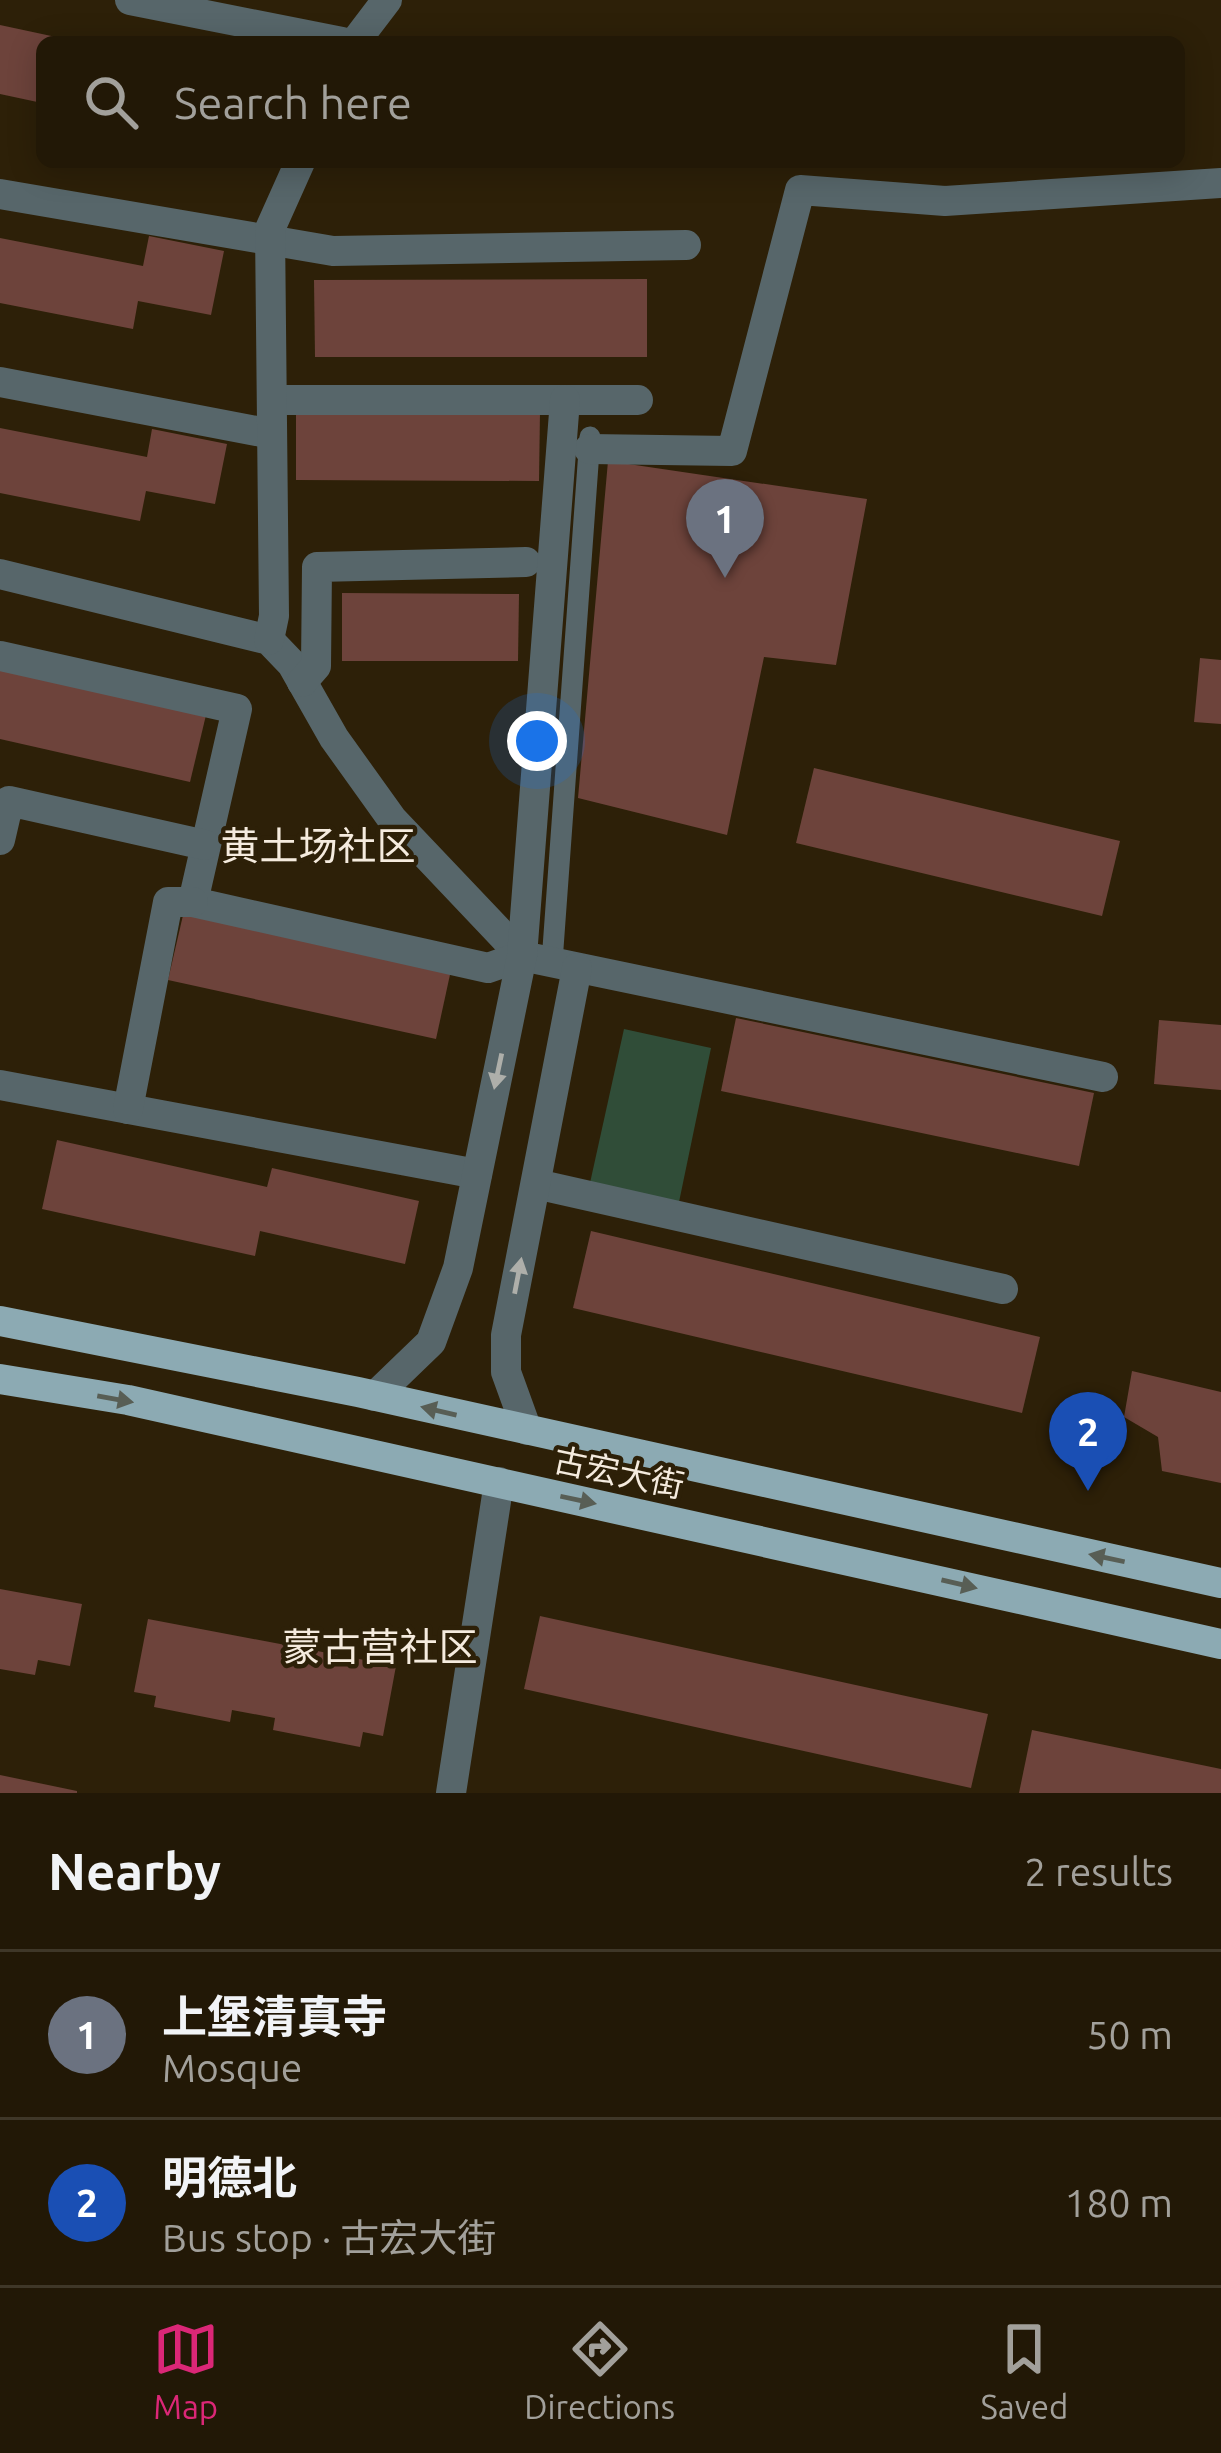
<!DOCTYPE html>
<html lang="en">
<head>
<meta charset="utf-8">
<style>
  :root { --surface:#221806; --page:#2a2110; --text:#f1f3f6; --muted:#a2a09b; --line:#3f3728; --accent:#db2777 }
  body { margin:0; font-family:Ubuntu,"Noto Sans SC",sans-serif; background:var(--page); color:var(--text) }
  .you { position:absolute; left:537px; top:741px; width:42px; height:42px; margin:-30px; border:9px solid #fff; border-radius:50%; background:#1a73e8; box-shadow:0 0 0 18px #1a73e833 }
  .badge { display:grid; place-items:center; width:78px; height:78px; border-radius:50%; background:var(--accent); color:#fff; font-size:39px; font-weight:700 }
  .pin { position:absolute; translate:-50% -99px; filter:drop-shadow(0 3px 6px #0008) }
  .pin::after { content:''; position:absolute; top:63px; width:42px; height:36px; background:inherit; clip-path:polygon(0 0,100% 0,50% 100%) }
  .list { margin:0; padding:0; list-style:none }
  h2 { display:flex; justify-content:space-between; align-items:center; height:156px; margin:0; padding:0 48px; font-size:51px }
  h2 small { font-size:39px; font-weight:400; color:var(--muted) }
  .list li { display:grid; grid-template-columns:78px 1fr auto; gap:36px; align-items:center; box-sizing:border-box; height:168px; padding:0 48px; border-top:3px solid var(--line) }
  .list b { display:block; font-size:45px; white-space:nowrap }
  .list p { margin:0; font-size:39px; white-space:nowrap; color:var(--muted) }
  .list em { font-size:39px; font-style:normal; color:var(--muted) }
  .icon { flex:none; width:66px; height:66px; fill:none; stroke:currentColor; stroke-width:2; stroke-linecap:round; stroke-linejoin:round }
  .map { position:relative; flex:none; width:1221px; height:1793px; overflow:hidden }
  .search { position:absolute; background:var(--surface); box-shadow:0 6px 30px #0003; left:36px; right:36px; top:36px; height:132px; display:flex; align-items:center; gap:30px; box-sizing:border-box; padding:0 42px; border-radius:18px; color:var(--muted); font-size:45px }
  .sheet { height:492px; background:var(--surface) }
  nav { display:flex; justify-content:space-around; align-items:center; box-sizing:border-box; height:168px; border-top:3px solid var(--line); background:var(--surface); font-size:33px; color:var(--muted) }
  nav a { display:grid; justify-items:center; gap:6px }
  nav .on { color:var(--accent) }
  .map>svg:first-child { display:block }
  .green { fill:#304d38 }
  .building { fill:#6d433b }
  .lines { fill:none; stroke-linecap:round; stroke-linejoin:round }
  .service { stroke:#57666a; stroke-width:21 }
  .minor { stroke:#57666a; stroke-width:30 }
  .tertiary { stroke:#57666a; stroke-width:30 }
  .primary { stroke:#8caab3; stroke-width:30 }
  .oneway { fill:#aeafaa }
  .oneway2 { fill:#585e55 }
  .labels { text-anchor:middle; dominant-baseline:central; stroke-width:9; stroke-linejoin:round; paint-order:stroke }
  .street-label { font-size:33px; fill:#f5ebde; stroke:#2d2008 }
  .quarter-label { font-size:39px; fill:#f5ebde; stroke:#2d2008 }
</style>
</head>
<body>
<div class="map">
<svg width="1221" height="1793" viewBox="0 0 1221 1793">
  <rect width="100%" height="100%" fill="#2d2008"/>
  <polygon class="green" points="624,1029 711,1048 679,1202 590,1183"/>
  <g class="building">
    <polygon points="0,25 70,40 42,42 42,103 0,94"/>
    <polygon points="149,236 224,251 211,315 138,301 133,329 0,303 0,238 143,266"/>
    <polygon points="647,279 647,357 315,357 314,280"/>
    <polygon points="296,411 540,411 539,481 296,480"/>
    <polygon points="0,428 147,457 152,429 227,444 215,504 146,491 140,521 0,493"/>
    <polygon points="608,461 867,499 836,665 764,657 727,835 578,798"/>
    <polygon points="342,593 519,594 518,661 342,661"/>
    <polygon points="1200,658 1221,660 1221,724 1194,722"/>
    <polygon points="0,668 206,715 190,782 0,739"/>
    <polygon points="814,768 1120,841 1102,916 796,843"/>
    <polygon points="184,911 451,970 436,1039 168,980"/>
    <polygon points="736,1018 1094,1093 1079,1166 721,1091"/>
    <polygon points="1159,1020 1221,1025 1221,1090 1154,1084"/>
    <polygon points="57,1140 267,1187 272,1168 419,1201 405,1264 260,1231 255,1256 42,1209"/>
    <polygon points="591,1231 1040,1337 1022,1413 573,1308"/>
    <polygon points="1132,1371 1221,1392 1221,1483 1162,1471 1158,1437 1124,1417"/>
    <polygon points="0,1589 82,1604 70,1666 38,1660 35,1675 0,1669"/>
    <polygon points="540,1616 988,1714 971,1788 524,1689"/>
    <polygon points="148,1619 396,1666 383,1736 363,1732 360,1747 273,1730 275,1718 232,1710 230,1722 154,1707 156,1696 134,1692"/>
    <polygon points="1032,1730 1221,1769 1221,1793 1019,1793"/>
    <polygon points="0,1775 77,1791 77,1793 0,1793"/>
  </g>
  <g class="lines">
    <polyline class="service" points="552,962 590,437"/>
    <g class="minor">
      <polyline points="130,0 342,42"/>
      <polyline points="355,42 387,0"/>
      <polyline points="0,194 333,251 686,245"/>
      <polyline points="0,382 272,434"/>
      <polyline points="272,400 638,400"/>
      <polyline points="589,449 732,451 800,190 945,201 1221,183"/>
      <polyline points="0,574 269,640 292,664 334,738 392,819 522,956 1103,1077"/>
      <polyline points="269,640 274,616 270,229 300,162"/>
      <polyline points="0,656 237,709 193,902 488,968 522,956"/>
      <polyline points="302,682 316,666 317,567 526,562"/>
      <polyline points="0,840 9,801 205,845"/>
      <polyline points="0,1085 477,1174"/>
      <polyline points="128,1109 168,902 193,902"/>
      <polyline points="536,1184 1003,1289"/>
      <polyline points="375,1396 431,1342 458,1268 522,956 565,400"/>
      <polyline points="527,1430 506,1372 506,1335 577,968"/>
    </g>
    <polyline class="tertiary" points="451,1793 499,1482"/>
    <g class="primary">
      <polyline points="0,1321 358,1392 1221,1583"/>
      <polyline points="0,1379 128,1400 1221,1644"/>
    </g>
  </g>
  <defs><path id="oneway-solid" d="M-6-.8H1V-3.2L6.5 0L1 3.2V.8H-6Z" transform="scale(3)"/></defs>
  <g class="oneway">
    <use href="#oneway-solid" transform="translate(498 1071) rotate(102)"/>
    <use href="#oneway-solid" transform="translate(518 1276) rotate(-79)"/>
  </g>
  <g class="oneway2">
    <use href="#oneway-solid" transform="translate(115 1399) rotate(10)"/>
    <use href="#oneway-solid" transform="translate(439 1411) rotate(-167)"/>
    <use href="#oneway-solid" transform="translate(578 1500) rotate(12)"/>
    <use href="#oneway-solid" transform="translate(1107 1558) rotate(-168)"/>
    <use href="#oneway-solid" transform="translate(959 1584) rotate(13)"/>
  </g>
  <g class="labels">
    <g class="street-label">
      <text transform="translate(619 1472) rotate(12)">古宏大街</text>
    </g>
    <g class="quarter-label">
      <text x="318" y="845">黄土场社区</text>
      <text x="380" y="1646">蒙古营社区</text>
    </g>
  </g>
</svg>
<div class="you"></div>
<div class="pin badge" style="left:725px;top:578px;background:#6b7280">1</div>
<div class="pin badge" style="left:1088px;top:1491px;background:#1a4fb4">2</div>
<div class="search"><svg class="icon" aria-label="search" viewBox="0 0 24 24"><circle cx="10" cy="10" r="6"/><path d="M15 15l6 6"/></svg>Search here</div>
</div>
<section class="sheet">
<h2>Nearby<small>2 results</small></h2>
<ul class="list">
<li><span class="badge" style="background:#6b7280">1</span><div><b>上堡清真寺</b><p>Mosque</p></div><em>50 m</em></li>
<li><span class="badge" style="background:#1a4fb4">2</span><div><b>明德北</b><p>Bus stop · 古宏大街</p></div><em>180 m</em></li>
</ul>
</section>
<nav>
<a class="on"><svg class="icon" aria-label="map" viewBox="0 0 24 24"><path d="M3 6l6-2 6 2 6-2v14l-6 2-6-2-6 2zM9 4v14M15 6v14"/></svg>Map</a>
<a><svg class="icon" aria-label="directions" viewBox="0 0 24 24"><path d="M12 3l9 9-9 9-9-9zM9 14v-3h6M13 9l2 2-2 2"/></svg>Directions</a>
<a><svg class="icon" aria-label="saved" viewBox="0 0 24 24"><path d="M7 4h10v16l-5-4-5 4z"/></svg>Saved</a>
</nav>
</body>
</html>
